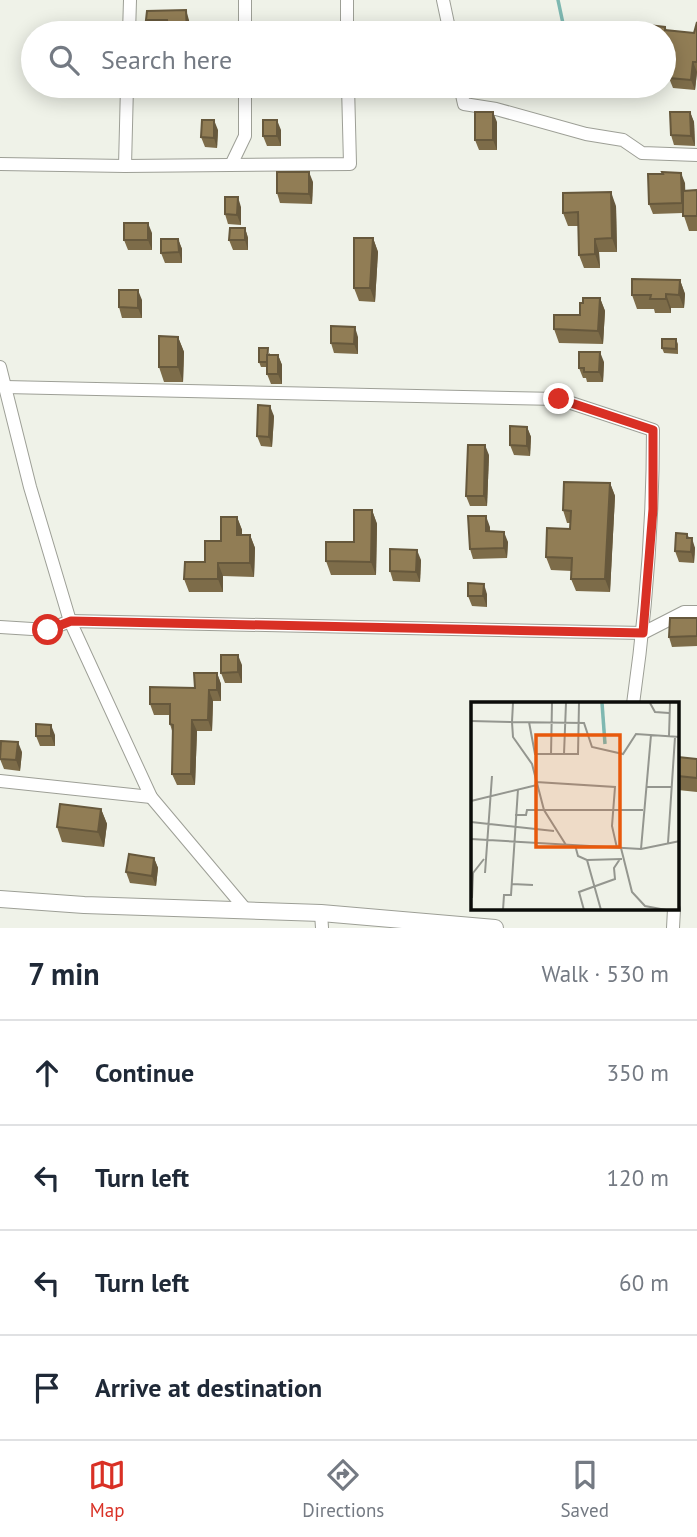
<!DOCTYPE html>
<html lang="en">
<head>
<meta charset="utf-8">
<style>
  :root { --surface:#fff; --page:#f6f6f7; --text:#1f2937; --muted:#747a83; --line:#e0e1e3; --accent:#d93025 }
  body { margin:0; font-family:"PT Sans",sans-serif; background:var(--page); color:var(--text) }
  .stop { position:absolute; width:21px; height:21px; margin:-16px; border:5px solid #d93025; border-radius:50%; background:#fff }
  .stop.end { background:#d93025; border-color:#fff; box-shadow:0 2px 7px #0008 }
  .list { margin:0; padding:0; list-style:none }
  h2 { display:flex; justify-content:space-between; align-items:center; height:91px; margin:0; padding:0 28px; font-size:30px }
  h2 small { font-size:23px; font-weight:400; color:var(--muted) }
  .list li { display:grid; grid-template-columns:46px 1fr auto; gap:21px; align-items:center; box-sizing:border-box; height:105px; padding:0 28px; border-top:2px solid var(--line) }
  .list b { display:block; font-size:26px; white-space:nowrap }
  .list em { font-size:23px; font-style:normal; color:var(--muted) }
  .icon { flex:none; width:38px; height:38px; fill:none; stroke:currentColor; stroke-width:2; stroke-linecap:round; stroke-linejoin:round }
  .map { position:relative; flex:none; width:697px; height:928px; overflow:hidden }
  .search { position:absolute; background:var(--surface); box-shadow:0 4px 18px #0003; left:21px; right:21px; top:21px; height:77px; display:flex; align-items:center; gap:18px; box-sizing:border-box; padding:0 24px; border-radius:38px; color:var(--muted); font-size:26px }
  .sheet { height:511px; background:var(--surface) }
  nav { display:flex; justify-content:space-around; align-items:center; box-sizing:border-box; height:98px; border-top:2px solid var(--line); background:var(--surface); font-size:19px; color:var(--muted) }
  nav a { display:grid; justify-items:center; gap:4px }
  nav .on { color:var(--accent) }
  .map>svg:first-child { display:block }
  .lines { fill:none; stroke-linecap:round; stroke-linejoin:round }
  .stream { stroke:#7eb8b1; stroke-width:3.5 }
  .minor-casing { stroke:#9d9f96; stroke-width:14 }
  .tertiary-casing { stroke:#9d9f96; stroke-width:18 }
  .minor { stroke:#fff; stroke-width:12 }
  .tertiary { stroke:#fff; stroke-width:16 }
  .wall { fill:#7d6c49 }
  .shaded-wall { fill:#66583c }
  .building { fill:#917d55; stroke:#66583c; stroke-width:2 }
  .route { stroke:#d93025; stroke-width:9 }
  .inset-river { fill:none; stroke:#7eb8b1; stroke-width:3.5 }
  .inset-road { fill:none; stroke:#94968f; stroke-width:2 }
  .view { fill:#e8590c; fill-opacity:0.15; stroke:#e8590c; stroke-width:3.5 }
  .inset-edge { fill:none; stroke:#0b0c09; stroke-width:3.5 }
</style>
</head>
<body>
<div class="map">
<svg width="697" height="928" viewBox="0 0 697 928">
  <rect width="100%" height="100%" fill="#eff2e8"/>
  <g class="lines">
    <polyline class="stream" points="558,0 565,33"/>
    <defs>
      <g id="minor">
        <polyline points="347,0 347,33"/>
        <polyline points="443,0 450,33"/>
        <polyline points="129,33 130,0"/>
        <polyline points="245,33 245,0"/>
        <polyline points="460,86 464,104 496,109 586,134 623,140 642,153 697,155"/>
        <polyline points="0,164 125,166 350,164 348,86"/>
        <polyline points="231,165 245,136 245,86"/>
        <polyline points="125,166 127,86"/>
        <polyline points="0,367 30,487 70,621 151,797 247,911"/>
        <path d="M 5,387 L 559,399 L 653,430 C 653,522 646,613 633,704"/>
        <polyline points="0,627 48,630 70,621 643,633 684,612 697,612"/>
        <polyline points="0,781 151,797"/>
        <polyline points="321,913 322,928"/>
        <polyline points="673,928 674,909"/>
      </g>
      <polyline id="tertiary" points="0,899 84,905 321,913 495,928"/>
    </defs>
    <use href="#minor" class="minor-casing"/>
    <use href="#tertiary" class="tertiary-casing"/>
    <use href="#minor" class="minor"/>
    <use href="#tertiary" class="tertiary"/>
  </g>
  <g class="wall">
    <polygon points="146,20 189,20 168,30 150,30"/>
    <polygon points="697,22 697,72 695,90 673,88 669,78 671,66 668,60 668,53 664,52 664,33 665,27 667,30 694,33"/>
    <polygon points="278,86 296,86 296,89 279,89"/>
    <polygon points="415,86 428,86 428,96 419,96"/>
    <polygon points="690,112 694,122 695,146 674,145 671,135"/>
    <polygon points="497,122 497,150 479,150 475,140"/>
    <polygon points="218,130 217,148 205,147 201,137"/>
    <polygon points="281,130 281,146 267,146 263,136"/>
    <polygon points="313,182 312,204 280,203 277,193"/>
    <polygon points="685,183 685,191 697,190 697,231 689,231 683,213 653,214 649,204"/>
    <polygon points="616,206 617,252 599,252 600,268 584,268 579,255 579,226 568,226 563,213"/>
    <polygon points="241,207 241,225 228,224 225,214"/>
    <polygon points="245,228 248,238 248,250 233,250 229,240"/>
    <polygon points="152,233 152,250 128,250 124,240"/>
    <polygon points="373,238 378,252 375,302 359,301 354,288"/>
    <polygon points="178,239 182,249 182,263 165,263 161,253"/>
    <polygon points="680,280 685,294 684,308 671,308 671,313 655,313 654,309 637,309 632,295"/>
    <polygon points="600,298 605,311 603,344 559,343 554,329 580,315 583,303"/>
    <polygon points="142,300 142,318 122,318 119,307"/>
    <polygon points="178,337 184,352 183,382 164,382 159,367"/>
    <polygon points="358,337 358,354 334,353 331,343"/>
    <polygon points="676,339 678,344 678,354 664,353 662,348"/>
    <polygon points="270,353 270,355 278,355 282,365 282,384 271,384 267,374 267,367 261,367 259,362"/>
    <polygon points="604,362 603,382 587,382 586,378 583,378 579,368"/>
    <polygon points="274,416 272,447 261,446 257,436"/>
    <polygon points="527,427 531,437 530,456 514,455 510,445"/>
    <polygon points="489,455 487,506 470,506 466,496"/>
    <polygon points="610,483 615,496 610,592 576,591 571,579 572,571 551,570 546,557 570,529 570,523 567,523 563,510"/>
    <polygon points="372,510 377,524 376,575 331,575 326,561 354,542"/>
    <polygon points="237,517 242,530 242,535 250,535 255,548 254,577 223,576 223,592 189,592 184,579 205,562 221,541"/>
    <polygon points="490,527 490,531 508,542 507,558 473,559 470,549"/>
    <polygon points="687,534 695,548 694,563 679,562 675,551"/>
    <polygon points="421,560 420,582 393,581 390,571"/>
    <polygon points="487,594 487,607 472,606 468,596"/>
    <polygon points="697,618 697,646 672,647 669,637"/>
    <polygon points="242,665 242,683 225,683 221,673"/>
    <polygon points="217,673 221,684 221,701 213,701 212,731 197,731 195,785 177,785 172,774 173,734 170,724 170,715 154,715 150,704 195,688"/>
    <polygon points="55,735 55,746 40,746 36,736"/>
    <polygon points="22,752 20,771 4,769 0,759"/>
    <polygon points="678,757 697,759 697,792 678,790"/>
    <polygon points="101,809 107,824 104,847 62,842 57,827"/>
    <polygon points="154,858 158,868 156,886 130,883 126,872"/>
  </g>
  <g class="shaded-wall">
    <polygon points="186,10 189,20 190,33 187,33"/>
    <polygon points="693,62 697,72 695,90 691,80"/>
    <polygon points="424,86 428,86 428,96"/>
    <polygon points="493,112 497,122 497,150 493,140"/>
    <polygon points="690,112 694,122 695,146 691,136"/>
    <polygon points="214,120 218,130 217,148 214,138"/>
    <polygon points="277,120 281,130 281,146 277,136"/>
    <polygon points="309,172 313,182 312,204 309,194"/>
    <polygon points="681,173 685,183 686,213 682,203"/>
    <polygon points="611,192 616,206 617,252 612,238"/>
    <polygon points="238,197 241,207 241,225 237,215"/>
    <polygon points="148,223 152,233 152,250 148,240"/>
    <polygon points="245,228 248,238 248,250 245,240"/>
    <polygon points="373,238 378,252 375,302 370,288"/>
    <polygon points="178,239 182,249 182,263 179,252"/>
    <polygon points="595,239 599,252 600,268 595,254"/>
    <polygon points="680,280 685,294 684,308 679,295"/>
    <polygon points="138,290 142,300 142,318 138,308"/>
    <polygon points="666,294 671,308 671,313 666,299"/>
    <polygon points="600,298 605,311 603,344 598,331"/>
    <polygon points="355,327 358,337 358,354 354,344"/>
    <polygon points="178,337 184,352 183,382 178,367"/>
    <polygon points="600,352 604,362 603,382 599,372"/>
    <polygon points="278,355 282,365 282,384 278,374"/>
    <polygon points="270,406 274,416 272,447 269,437"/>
    <polygon points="527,427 531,437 530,456 527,446"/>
    <polygon points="485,445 489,455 487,506 484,496"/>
    <polygon points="610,483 615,496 610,592 605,579"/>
    <polygon points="372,510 377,524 376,575 371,562"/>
    <polygon points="486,516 490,527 489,541 486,531"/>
    <polygon points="237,517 242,530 242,548 237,535"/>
    <polygon points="504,532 508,542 507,558 504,548"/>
    <polygon points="250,535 255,548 254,577 250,563"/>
    <polygon points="692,538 695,548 694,563 691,552"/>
    <polygon points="417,550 421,560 420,582 416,572"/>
    <polygon points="218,563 223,576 223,592 218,579"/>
    <polygon points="484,584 487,594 487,607 483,596"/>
    <polygon points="238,655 242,665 242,683 238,672"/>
    <polygon points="217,673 221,684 221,701 217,690"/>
    <polygon points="209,690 213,701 212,731 208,720"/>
    <polygon points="192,720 197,731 195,785 191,774"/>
    <polygon points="51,725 55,735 55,746 51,736"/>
    <polygon points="18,742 22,752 20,771 16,760"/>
    <polygon points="101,809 107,824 104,847 98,832"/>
    <polygon points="154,858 158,868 156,886 152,876"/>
  </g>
  <g class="building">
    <polygon points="186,10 187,33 169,33 167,20 146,20 147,11"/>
    <polygon points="697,22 697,62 693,62 691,80 669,78 671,60 668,60 669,44 664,43 664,33 639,33 640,24 665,27 665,30 694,33"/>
    <rect x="276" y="24" width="17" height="9"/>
    <rect x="475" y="112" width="18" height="28"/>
    <polygon points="670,112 690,112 691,136 671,135"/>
    <polygon points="202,120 214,120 214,138 201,137"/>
    <rect x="263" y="120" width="14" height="16"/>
    <polygon points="277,172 309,172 309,194 277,193"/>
    <polygon points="662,172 681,173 682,203 649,204 648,174 663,174"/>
    <polygon points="697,190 697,216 683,216 683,191"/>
    <polygon points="611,192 612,238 595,239 595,254 579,255 578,212 563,213 563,193"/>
    <polygon points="225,197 238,197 237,215 225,214"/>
    <rect x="124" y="223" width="24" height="17"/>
    <polygon points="230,228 245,228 245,240 229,240"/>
    <polygon points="354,238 373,238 370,288 354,288"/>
    <polygon points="161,239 178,239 179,252 161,253"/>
    <polygon points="632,279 680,280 679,295 666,294 666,299 650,299 651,295 632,295"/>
    <polygon points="119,290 138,290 138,308 119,307"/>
    <polygon points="583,298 600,298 598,331 554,329 554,315 580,315 580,303 583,303"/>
    <polygon points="331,326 355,327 354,344 331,343"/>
    <polygon points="159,336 178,337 178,367 159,367"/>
    <polygon points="662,339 676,339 676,349 662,348"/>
    <polygon points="259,348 268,348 267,362 259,362"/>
    <polygon points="579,352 600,352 599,372 584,372 584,368 579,368"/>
    <rect x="267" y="355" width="11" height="19"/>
    <polygon points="258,405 270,406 269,437 257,436"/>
    <polygon points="510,426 527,427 527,446 510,445"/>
    <polygon points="468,445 485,445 484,496 466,496"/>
    <polygon points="564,482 610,483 605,579 571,579 572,558 546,557 547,528 570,529 571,511 563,510"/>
    <polygon points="354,510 372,510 371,562 326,561 326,542 354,542"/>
    <polygon points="468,516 486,516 486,531 504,532 504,548 470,549"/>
    <polygon points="221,517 237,517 237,535 250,535 250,563 218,563 218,579 184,579 185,562 205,562 205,541 221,541"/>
    <polygon points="676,533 687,534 687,538 692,538 691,552 675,551"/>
    <polygon points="390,549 417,550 416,572 390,571"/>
    <polygon points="468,583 484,584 483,596 468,596"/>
    <polygon points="670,618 697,618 697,636 669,637"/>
    <polygon points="221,655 238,655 238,672 221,673"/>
    <polygon points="194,673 217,673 217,690 209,690 208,720 192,720 191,774 172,774 173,725 170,724 170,704 150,704 150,687 195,688"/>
    <polygon points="36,724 51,725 51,736 36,736"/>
    <polygon points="1,741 18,742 16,760 0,759"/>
    <polygon points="678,757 697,759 697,778 678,776"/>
    <polygon points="60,804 101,809 98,832 57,827"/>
    <polygon points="129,854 154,858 152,876 126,872"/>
  </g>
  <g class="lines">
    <polyline class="route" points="48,630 71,621 643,633 653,509 653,430 559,399"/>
  </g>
  <g transform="translate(471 702)">
    <rect width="208" height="208" fill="#eff2e8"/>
    <path class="inset-river" d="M 131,1 L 134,42"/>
    <path class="inset-road" d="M 179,1 L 184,10 L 198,11M 0,19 L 41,20 L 42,1M 58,20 L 64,52 L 107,52 L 108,1M 198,34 L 199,1M 93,52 L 95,1M 80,53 L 81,1M 65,80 L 144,85 L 141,124 L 146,146M 176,85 L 201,85M 0,99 L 66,83M 44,113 L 55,113 L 56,108 L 172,108M 0,120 L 83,129M 0,137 L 170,147 L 209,139M 197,141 L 204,35M 95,143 L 73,108 L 61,62 L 42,35 L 41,20 L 113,21 L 121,45 L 152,52 L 165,32 L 209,35M 104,143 L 107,154 L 116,158 L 130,208M 150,146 L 161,190 L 174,204 L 195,208M 170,147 L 180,33M 116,158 L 151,157M 14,171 L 21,74M 41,182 L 62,183M 1,196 L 2,171 L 13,157M 32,208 L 33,193 L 40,193 L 47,87M 113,208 L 108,190 L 144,177 L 143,166 L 149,157"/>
    <path class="view" d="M 65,33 L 149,33 L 149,145 L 65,145 Z"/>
    <rect width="208" height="208" class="inset-edge"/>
  </g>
</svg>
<div class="stop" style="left:48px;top:630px"></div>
<div class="stop end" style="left:559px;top:399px"></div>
<div class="search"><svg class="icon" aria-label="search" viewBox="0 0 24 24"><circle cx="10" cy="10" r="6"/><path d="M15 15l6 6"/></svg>Search here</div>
</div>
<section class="sheet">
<h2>7 min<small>Walk · 530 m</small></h2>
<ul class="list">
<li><svg class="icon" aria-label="ahead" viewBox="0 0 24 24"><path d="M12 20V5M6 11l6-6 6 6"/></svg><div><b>Continue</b></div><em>350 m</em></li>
<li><svg class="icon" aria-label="left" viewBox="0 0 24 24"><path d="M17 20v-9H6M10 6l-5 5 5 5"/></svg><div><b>Turn left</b></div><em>120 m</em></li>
<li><svg class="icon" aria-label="left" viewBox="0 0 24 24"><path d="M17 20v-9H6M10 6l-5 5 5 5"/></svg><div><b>Turn left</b></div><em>60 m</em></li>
<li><svg class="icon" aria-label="arrive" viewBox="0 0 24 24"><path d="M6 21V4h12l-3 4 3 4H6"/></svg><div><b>Arrive at destination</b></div></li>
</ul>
</section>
<nav>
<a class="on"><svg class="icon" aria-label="map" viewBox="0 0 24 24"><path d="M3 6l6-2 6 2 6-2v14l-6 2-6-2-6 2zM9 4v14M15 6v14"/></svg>Map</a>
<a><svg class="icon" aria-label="directions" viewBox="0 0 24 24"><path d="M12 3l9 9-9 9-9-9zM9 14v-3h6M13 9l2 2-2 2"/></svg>Directions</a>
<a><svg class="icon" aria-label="saved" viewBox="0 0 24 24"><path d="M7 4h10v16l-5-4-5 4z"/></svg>Saved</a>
</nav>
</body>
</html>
